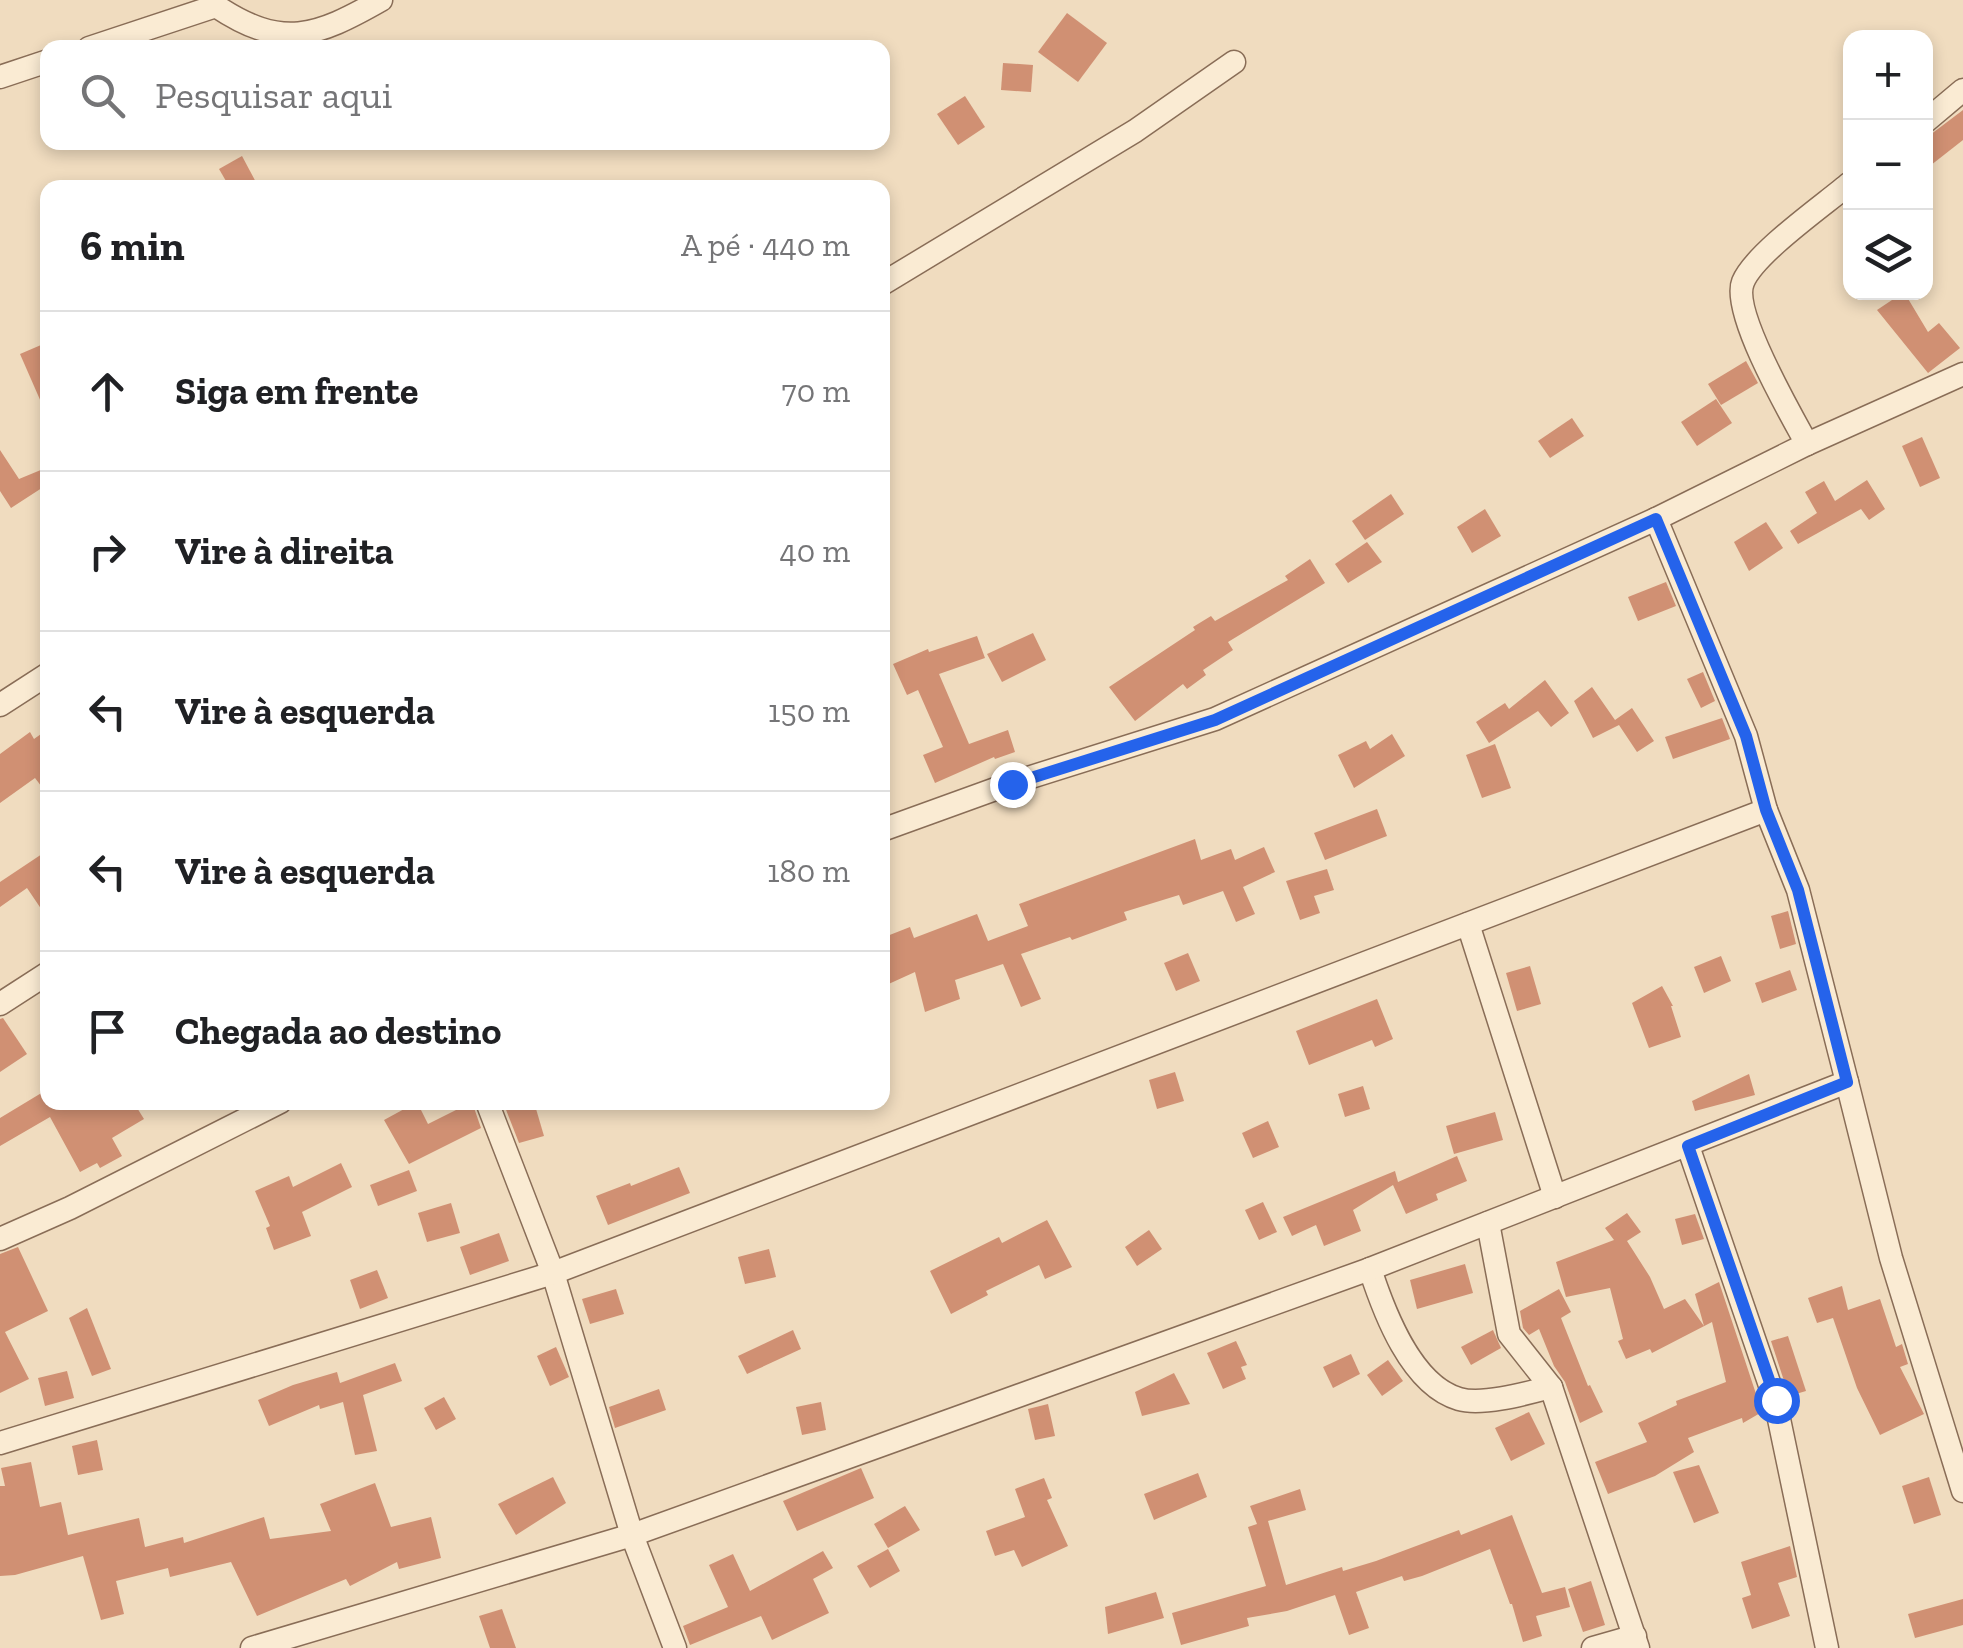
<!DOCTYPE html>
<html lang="pt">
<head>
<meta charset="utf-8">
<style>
  :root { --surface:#fff; --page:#f6f6f6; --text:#202124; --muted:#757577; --line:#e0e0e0 }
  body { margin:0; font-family:"Zilla Slab",serif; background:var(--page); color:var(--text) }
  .controls { position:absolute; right:30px; top:30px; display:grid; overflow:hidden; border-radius:20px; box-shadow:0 5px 15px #0003 }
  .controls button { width:90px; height:90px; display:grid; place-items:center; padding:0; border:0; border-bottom:2px solid var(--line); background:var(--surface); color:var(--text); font:50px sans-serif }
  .stop { position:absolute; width:30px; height:30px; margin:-22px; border:8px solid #2563eb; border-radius:50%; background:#fff }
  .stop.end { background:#2563eb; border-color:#fff; box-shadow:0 2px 10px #0008 }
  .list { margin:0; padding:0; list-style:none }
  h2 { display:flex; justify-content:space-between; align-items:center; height:130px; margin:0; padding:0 40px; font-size:42px }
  h2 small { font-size:32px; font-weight:400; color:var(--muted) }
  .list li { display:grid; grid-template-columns:65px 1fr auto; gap:30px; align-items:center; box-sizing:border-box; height:160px; padding:0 40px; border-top:2px solid var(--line) }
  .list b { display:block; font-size:38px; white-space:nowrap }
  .list em { font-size:32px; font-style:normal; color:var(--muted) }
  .icon { flex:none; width:55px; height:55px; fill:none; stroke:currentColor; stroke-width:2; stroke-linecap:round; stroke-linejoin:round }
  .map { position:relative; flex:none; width:1963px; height:1648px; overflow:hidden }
  .search { position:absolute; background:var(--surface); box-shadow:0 5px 15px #0003; left:40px; top:40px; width:850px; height:110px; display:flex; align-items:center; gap:25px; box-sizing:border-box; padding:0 35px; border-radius:20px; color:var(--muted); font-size:38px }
  .panel { position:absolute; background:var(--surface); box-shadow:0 5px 15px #0003; left:40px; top:180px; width:850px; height:930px; border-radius:20px }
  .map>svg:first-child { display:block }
  .building { fill:#d09073 }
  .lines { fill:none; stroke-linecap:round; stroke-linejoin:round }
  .street-casing { stroke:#896d57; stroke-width:25 }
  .street { stroke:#faebd3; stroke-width:22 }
  .route { stroke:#2563eb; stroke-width:12 }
</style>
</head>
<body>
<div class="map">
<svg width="1963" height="1648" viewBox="0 0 1963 1648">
  <rect width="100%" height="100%" fill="#f0dcbf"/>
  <g class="building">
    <polygon points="1067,13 1107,43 1078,82 1038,52"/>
    <polygon points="1003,63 1033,65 1031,92 1001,90"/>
    <polygon points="965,96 985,127 958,145 937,114"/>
    <polygon points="1963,110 1963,140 1926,169 1926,138"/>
    <polygon points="242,156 259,188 230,188 219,169"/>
    <polygon points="1904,292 1928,332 1939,323 1960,348 1928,373 1877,310"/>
    <polygon points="48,342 48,418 20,354"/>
    <polygon points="1746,361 1758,383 1721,405 1708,384"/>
    <polygon points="1716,399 1732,423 1697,446 1681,422"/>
    <polygon points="1572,418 1584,436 1550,458 1538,441"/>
    <polygon points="1922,437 1940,478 1920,487 1902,446"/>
    <polygon points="0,450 19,479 48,467 48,484 11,508 0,491"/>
    <polygon points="1867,480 1885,509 1869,520 1861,509 1798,544 1790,531 1817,513 1805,492 1824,481 1835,501"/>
    <polygon points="1391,494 1404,514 1365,540 1352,521"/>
    <polygon points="1485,509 1501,536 1472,553 1457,527"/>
    <polygon points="1766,522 1783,548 1749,571 1734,542"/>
    <polygon points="1367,542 1382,562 1348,583 1335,564"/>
    <polygon points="1310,559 1325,583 1228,642 1233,650 1203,670 1206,675 1187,689 1183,684 1135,721 1109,687 1195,630 1193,627 1211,616 1215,621 1288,580 1285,576"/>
    <polygon points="1666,582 1676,606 1638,621 1628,597"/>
    <polygon points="1033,633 1046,660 1002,682 987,654"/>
    <polygon points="977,636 985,658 939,674 969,744 1008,730 1015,752 995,759 994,757 935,783 923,755 943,747 918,690 907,695 893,664 928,649 929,652"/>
    <polygon points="1703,672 1715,701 1701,708 1687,679"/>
    <polygon points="1545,680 1569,713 1551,727 1538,711 1489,743 1476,722 1505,703 1509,709"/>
    <polygon points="1592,687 1615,720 1632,708 1654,741 1637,752 1619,725 1593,738 1574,701"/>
    <polygon points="1722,718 1730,739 1673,759 1665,737"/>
    <polygon points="48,729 48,795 35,778 0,803 0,754 30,732 34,739"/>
    <polygon points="1392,734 1405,756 1354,788 1338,755 1366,741 1370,749"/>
    <polygon points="1495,744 1511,788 1482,798 1466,755"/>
    <polygon points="1377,809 1387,836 1325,860 1314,833"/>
    <polygon points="1195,839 1201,860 1231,849 1235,860 1264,847 1275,872 1243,887 1255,914 1236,922 1223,891 1183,905 1179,895 1124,912 1127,920 1072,940 1070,937 1021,954 1041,999 1021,1007 1003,964 955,980 960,999 925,1012 915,972 882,987 882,938 910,927 914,938 977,914 988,941 1028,926 1019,904"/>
    <polygon points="48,850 48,919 27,888 0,907 0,882"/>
    <polygon points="1327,869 1334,890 1314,896 1320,913 1300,920 1286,881"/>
    <polygon points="1788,911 1796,944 1780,949 1771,916"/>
    <polygon points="1188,953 1200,981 1176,991 1164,963"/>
    <polygon points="1721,956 1731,981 1704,993 1694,967"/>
    <polygon points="1530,966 1541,1004 1517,1011 1506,973"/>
    <polygon points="1790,970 1797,990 1762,1003 1755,983"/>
    <polygon points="1662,986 1673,1006 1671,1006 1681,1037 1649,1048 1632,1003"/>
    <polygon points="1377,999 1393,1039 1375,1047 1372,1040 1309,1065 1296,1031"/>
    <polygon points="3,1018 27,1054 0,1072 0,1019"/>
    <polygon points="1175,1072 1184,1101 1157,1109 1149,1080"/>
    <polygon points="1749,1074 1755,1095 1695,1111 1692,1101"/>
    <polygon points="1363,1086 1370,1109 1345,1117 1338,1094"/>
    <polygon points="48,1089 48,1102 134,1103 144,1119 112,1138 122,1156 100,1168 97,1163 80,1172 50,1117 0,1146 0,1118"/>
    <polygon points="417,1102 428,1124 472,1102 481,1128 409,1164 384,1120"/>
    <polygon points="503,1102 534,1102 544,1136 519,1143"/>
    <polygon points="1495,1112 1503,1140 1454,1154 1446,1126"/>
    <polygon points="1268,1121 1279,1147 1253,1158 1242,1133"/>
    <polygon points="1457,1156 1467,1181 1436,1194 1438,1200 1406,1214 1393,1185 1353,1210 1361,1231 1324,1246 1316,1225 1292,1236 1283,1217 1395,1171 1398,1182"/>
    <polygon points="341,1163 352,1187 302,1212 311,1236 274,1250 266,1228 270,1226 255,1191 289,1176 293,1187"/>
    <polygon points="679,1167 690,1193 608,1225 596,1196 630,1183 631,1186"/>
    <polygon points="409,1170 417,1191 378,1206 370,1185"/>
    <polygon points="1263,1202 1277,1232 1259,1240 1245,1210"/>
    <polygon points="451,1203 460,1233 427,1242 418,1213"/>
    <polygon points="1627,1213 1641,1232 1627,1241 1650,1277 1664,1309 1685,1299 1704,1326 1695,1294 1719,1282 1762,1412 1743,1423 1742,1418 1688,1438 1694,1452 1655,1476 1608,1494 1595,1462 1647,1442 1638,1423 1677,1405 1676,1401 1726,1382 1712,1322 1652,1353 1650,1349 1626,1359 1618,1341 1623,1339 1610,1288 1566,1297 1556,1262 1614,1240 1605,1228"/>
    <polygon points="1695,1214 1704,1239 1682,1245 1675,1219"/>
    <polygon points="1047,1220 1072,1267 1045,1279 1039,1265 986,1291 988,1295 951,1314 930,1271 999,1237 1002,1243"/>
    <polygon points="1149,1230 1162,1249 1137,1266 1125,1247"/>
    <polygon points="499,1233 509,1261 470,1275 460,1247"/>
    <polygon points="18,1247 48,1311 5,1332 29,1379 0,1393 0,1254"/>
    <polygon points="769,1249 776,1277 745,1284 738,1257"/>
    <polygon points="1465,1264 1473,1293 1417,1309 1410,1280"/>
    <polygon points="377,1270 388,1298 360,1309 350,1280"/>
    <polygon points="1842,1286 1848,1310 1880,1299 1896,1347 1902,1344 1908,1364 1900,1367 1924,1414 1880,1435 1857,1388 1833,1318 1817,1323 1808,1298"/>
    <polygon points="616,1289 624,1314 590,1324 582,1299"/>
    <polygon points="1559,1289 1571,1312 1561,1318 1588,1386 1590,1385 1603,1412 1580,1423 1565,1382 1554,1366 1539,1329 1529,1335 1523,1328 1520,1311"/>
    <polygon points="87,1308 111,1369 92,1376 69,1318"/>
    <polygon points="793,1330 801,1349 747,1374 738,1356"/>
    <polygon points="1493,1330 1501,1348 1471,1365 1461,1347"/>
    <polygon points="1788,1336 1806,1391 1789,1396 1771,1341"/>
    <polygon points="1236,1341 1247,1365 1241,1367 1246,1379 1223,1389 1207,1353"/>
    <polygon points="556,1347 569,1377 550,1386 537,1356"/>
    <polygon points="1351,1354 1360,1374 1333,1388 1323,1367"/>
    <polygon points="1388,1360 1403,1381 1382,1396 1367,1375"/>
    <polygon points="395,1363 402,1381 363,1395 377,1451 355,1455 343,1402 320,1409 319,1405 269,1426 258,1400 293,1385 337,1372 340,1383"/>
    <polygon points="67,1371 74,1398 45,1406 38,1378"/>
    <polygon points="1174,1373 1190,1404 1142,1416 1135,1392"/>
    <polygon points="659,1389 666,1410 615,1428 609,1407"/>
    <polygon points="444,1397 456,1419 436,1430 424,1408"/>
    <polygon points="821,1402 826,1430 802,1435 796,1407"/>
    <polygon points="1048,1404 1055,1436 1035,1440 1028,1409"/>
    <polygon points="1529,1412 1545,1444 1511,1461 1495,1428"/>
    <polygon points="97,1440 103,1470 78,1475 72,1446"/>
    <polygon points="31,1462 40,1507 61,1502 68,1535 139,1518 145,1547 183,1537 184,1543 264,1517 270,1539 331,1531 320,1504 375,1483 391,1527 431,1517 441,1558 399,1569 397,1562 350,1586 346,1579 257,1616 231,1562 170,1577 168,1568 116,1581 124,1614 101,1620 83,1556 15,1575 0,1576 0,1486 5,1486 1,1468"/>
    <polygon points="1699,1465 1719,1513 1694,1523 1673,1472"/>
    <polygon points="861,1468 874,1498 797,1531 783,1501"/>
    <polygon points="1198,1473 1207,1497 1154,1520 1144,1494"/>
    <polygon points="553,1477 566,1503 516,1535 498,1504"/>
    <polygon points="1929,1477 1941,1515 1914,1524 1902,1486"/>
    <polygon points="1044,1478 1052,1498 1047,1500 1068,1546 1022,1567 1014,1550 995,1556 986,1531 1025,1517 1015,1489"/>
    <polygon points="1300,1489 1306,1510 1268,1521 1286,1585 1342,1567 1343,1571 1376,1561 1459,1530 1461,1535 1512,1515 1542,1593 1565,1587 1570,1607 1536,1616 1542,1636 1523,1642 1512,1604 1510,1604 1490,1549 1422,1576 1404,1581 1402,1576 1356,1592 1369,1628 1349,1635 1335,1595 1287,1611 1247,1618 1249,1626 1181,1645 1172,1613 1266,1586 1248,1527 1257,1524 1250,1506"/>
    <polygon points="905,1506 920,1530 888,1548 874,1524"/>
    <polygon points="1790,1546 1797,1577 1778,1583 1790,1616 1752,1629 1742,1598 1751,1595 1741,1562"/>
    <polygon points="888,1549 900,1571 870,1588 857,1566"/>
    <polygon points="823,1551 833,1568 813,1579 829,1613 772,1640 761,1616 690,1645 683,1626 728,1607 709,1565 733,1554 750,1591"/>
    <polygon points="1591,1581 1605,1625 1583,1632 1568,1589"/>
    <polygon points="1156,1592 1164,1618 1108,1634 1105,1607"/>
    <polygon points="1963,1599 1963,1625 1915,1638 1908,1614"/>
    <polygon points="502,1609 516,1648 490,1648 479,1616"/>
  </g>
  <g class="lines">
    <defs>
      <g id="street">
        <path d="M 89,48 L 216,6 C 282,50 316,37 381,0"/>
        <polyline points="0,77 48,61"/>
        <polyline points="1926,121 1963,90"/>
        <polyline points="882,284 1135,131 1234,62"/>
        <path d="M 1807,444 C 1791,415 1731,311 1743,282 C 1755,253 1824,205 1850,183"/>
        <polyline points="0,705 48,674"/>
        <polyline points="882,830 1012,783 1215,719 1656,519 1807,444 1963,374"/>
        <polyline points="1468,924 1555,1197"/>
        <polyline points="0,1004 48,973"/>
        <polyline points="1847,1082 1891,1258 1963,1491"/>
        <polyline points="487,1102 553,1273 632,1535 675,1648"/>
        <polyline points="1688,1146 1775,1400 1827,1648"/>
        <polyline points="1488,1223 1509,1334 1551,1387 1638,1648"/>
        <polyline points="0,1239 70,1208 280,1102"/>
        <path d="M 1370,1269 C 1384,1312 1411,1385 1459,1399 C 1482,1406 1528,1393 1551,1387"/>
        <polyline points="0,1443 553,1273 1766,810"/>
        <polyline points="252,1648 632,1535 1370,1269 1847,1082 1798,890 1766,810 1746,736 1656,519"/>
        <polyline points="1593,1648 1635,1636"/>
      </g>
    </defs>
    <use href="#street" class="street-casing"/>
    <use href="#street" class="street"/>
  </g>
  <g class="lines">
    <polyline class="route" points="1012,784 1215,720 1656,519 1746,736 1766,810 1798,890 1847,1082 1688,1146 1776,1400"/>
  </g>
</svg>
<div class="controls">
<button>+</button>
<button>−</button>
<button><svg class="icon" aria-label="layers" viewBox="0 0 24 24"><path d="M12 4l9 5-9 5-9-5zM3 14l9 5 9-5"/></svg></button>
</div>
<div class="stop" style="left:1776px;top:1400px"></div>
<div class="stop end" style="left:1012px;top:784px"></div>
<div class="search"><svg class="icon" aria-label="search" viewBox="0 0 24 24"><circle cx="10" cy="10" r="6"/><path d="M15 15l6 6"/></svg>Pesquisar aqui</div>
<section class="panel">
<h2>6 min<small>A pé · 440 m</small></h2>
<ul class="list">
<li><svg class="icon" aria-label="ahead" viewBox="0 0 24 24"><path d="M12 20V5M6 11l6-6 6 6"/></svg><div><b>Siga em frente</b></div><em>70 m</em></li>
<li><svg class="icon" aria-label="right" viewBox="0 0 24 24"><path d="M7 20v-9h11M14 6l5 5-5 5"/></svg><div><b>Vire à direita</b></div><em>40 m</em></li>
<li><svg class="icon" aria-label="left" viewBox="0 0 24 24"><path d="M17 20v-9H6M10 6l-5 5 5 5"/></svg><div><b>Vire à esquerda</b></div><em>150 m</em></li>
<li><svg class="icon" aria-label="left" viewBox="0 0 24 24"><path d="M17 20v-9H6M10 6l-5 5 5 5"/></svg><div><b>Vire à esquerda</b></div><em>180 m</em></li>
<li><svg class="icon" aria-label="arrive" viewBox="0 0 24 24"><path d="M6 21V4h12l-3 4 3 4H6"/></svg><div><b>Chegada ao destino</b></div></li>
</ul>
</section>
</div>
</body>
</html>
